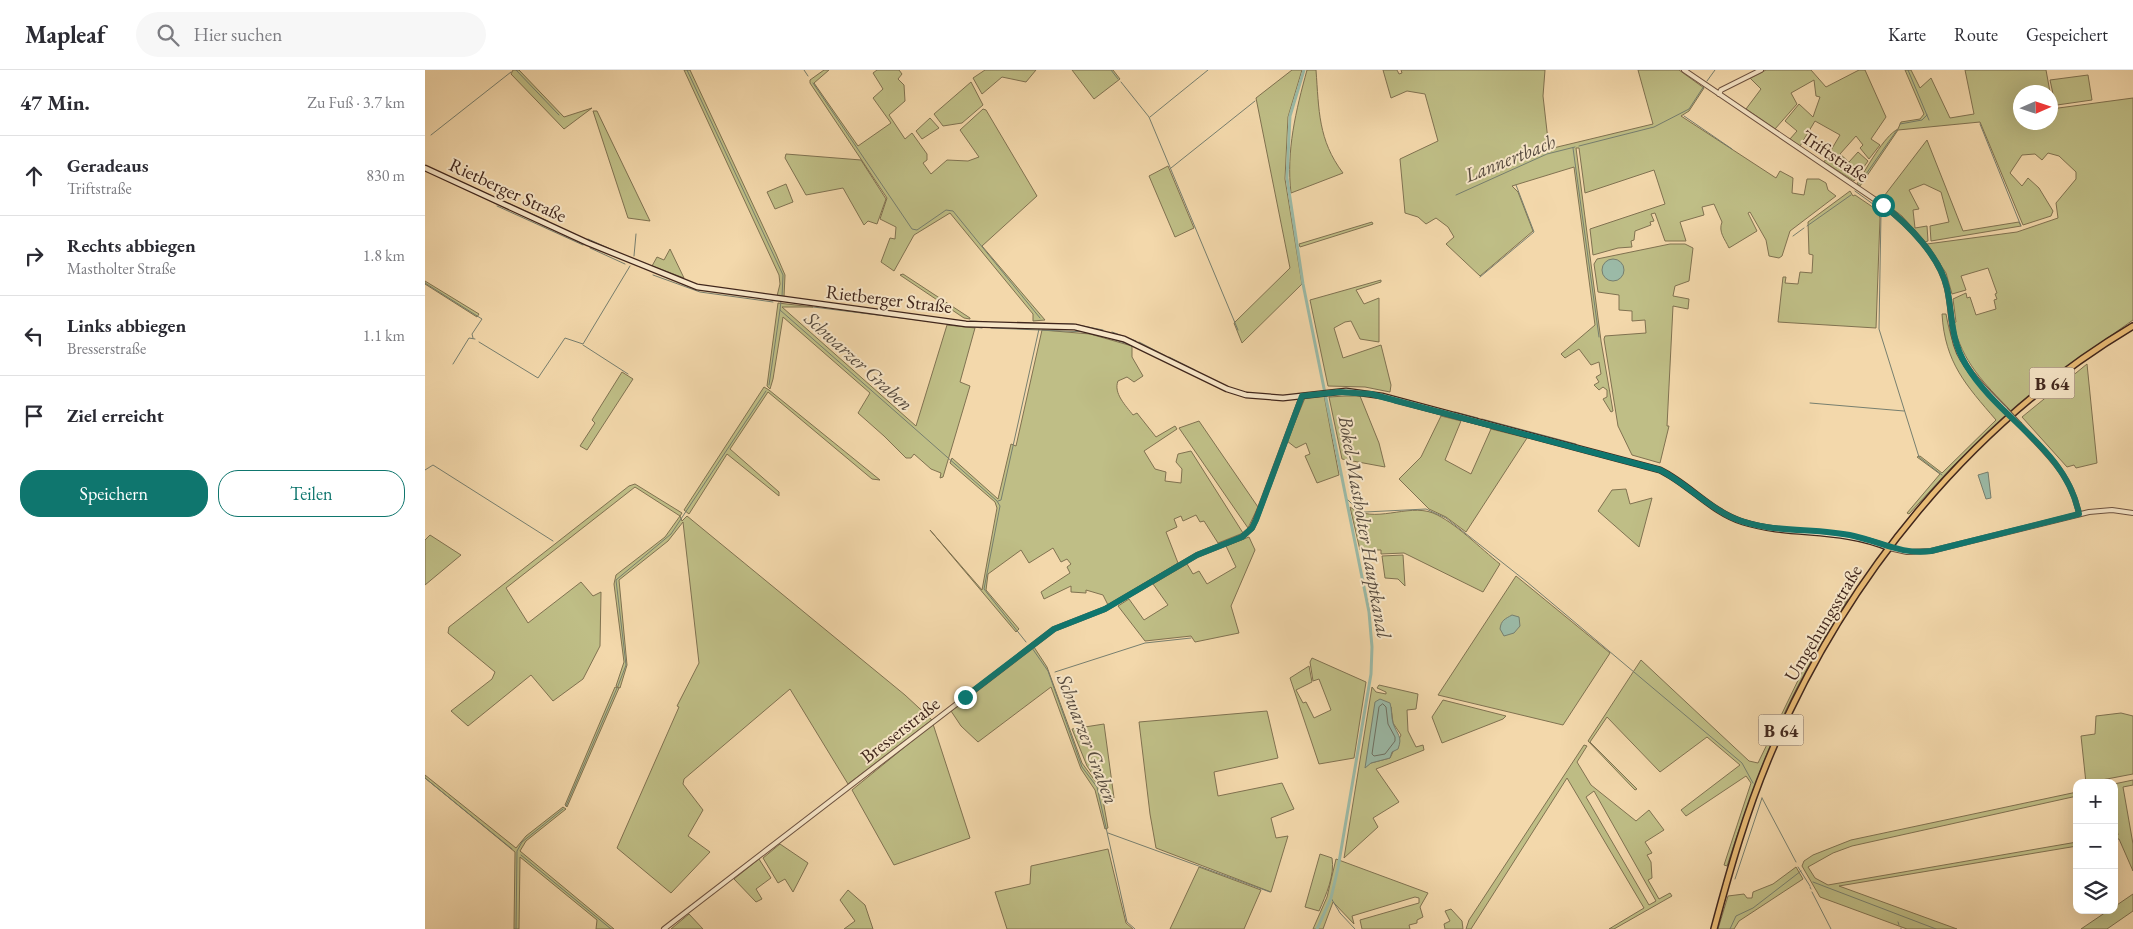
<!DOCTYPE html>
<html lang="de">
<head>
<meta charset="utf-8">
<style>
  :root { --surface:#fff; --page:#f7f7f7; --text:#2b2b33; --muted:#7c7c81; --line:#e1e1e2; --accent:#0f766e }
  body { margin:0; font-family:"EB Garamond",serif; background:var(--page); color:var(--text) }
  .controls { position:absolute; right:15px; bottom:15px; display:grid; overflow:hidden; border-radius:10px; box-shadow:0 5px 20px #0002 }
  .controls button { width:45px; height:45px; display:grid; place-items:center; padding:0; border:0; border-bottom:1px solid var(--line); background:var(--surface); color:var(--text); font:25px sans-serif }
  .compass { position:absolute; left:1588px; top:15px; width:45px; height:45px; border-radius:50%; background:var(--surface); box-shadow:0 5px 20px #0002; rotate:87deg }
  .stop { position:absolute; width:15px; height:15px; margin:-11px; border:4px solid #0f766e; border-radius:50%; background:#fff }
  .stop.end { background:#0f766e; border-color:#fff; box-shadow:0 1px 5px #0008 }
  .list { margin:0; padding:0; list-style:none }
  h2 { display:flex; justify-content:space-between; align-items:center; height:65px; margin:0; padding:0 20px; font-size:21px }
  h2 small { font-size:16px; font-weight:400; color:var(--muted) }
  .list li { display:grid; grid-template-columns:32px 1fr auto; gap:15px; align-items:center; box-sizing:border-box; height:80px; padding:0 20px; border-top:1px solid var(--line) }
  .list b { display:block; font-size:19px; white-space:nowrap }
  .list p { margin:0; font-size:16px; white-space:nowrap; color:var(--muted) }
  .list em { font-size:16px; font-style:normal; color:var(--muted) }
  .actions { display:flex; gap:10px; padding:15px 20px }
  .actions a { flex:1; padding:11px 0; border:1px solid var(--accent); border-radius:20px; text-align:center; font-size:18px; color:var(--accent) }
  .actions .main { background:var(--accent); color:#fff }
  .icon { flex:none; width:28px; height:28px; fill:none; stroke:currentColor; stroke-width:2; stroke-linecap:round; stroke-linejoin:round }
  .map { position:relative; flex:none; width:1708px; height:859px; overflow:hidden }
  header { display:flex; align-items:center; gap:30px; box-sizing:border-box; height:70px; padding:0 25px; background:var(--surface); border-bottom:1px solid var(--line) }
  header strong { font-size:24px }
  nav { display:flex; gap:28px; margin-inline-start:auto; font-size:18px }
  .search { width:350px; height:45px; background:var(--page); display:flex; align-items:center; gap:12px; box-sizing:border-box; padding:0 18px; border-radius:28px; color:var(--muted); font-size:19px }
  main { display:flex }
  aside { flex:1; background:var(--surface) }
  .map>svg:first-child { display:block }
  .green { fill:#bfbe86; stroke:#807251; fill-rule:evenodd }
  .water { fill:#9bbaa7; stroke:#777f6f }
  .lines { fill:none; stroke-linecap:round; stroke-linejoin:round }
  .shore { stroke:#6e7062; stroke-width:1 }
  .stream { stroke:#777f6f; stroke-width:1 }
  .canal { stroke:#9bbaa7; stroke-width:3 }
  .tertiary-casing { stroke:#6d5240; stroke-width:6 }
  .secondary-casing { stroke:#40261c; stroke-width:7 }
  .primary-casing { stroke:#40261c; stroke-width:8 }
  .tertiary { stroke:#f7e6c8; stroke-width:4 }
  .secondary { stroke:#f7e6c8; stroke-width:4.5 }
  .primary { stroke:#eabc76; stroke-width:5 }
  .tertiary-bridge-casing { stroke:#6d5240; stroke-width:6; stroke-linecap:butt }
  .tertiary-bridge { stroke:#f7e6c8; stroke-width:4 }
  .route { stroke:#0f766e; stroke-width:6 }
  .labels { text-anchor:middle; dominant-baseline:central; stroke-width:4; stroke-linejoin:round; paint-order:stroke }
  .shield { fill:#f7e6c8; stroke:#776050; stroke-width:1 }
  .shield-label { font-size:18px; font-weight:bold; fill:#40261c }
  .street-label { font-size:19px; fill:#40261c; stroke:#f7e6c8 }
  .water-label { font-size:20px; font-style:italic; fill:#574b3f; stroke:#f7e6c8 }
</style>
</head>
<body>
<header>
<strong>Mapleaf</strong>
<div class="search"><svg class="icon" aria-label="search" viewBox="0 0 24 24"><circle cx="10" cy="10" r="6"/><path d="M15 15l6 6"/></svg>Hier suchen</div>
<nav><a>Karte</a><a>Route</a><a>Gespeichert</a></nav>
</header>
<main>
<aside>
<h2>47 Min.<small>Zu Fuß · 3.7 km</small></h2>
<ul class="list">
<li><svg class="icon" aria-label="ahead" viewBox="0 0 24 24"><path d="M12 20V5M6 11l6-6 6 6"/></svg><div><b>Geradeaus</b><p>Triftstraße</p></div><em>830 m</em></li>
<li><svg class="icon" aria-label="right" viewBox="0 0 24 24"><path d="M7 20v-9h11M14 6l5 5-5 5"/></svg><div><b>Rechts abbiegen</b><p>Mastholter Straße</p></div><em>1.8 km</em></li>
<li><svg class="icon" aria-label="left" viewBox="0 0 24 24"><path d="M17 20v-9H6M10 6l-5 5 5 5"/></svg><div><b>Links abbiegen</b><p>Bresserstraße</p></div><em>1.1 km</em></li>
<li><svg class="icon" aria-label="arrive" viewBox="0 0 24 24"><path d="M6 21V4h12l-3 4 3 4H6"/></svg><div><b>Ziel erreicht</b></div></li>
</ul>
<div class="actions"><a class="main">Speichern</a><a>Teilen</a></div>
</aside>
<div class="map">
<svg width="1708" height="859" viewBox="0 0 1708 859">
  <rect width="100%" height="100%" fill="#f3d8ab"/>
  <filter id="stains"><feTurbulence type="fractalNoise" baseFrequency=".004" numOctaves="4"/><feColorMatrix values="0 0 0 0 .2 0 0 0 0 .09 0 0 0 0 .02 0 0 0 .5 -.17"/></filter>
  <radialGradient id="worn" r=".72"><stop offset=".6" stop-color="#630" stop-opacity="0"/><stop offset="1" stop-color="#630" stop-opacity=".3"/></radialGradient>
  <g class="green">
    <polygon points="88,0 94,0 139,47 167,38 139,59 86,4"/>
    <polygon points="259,0 265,0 351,184 360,205 359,227 352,226 355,214 354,205"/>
    <polygon points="399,0 404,0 389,13 433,76 466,53 448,28 458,19 448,3 452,0 474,0 477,4 473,9 479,15 480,31 464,45 480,69 487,63 502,84 502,90 498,93 506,104 522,90 543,91 554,87 535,60 558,39 561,40 612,126 557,176 620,250 608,251 608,244 525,143 489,165 469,201 456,192 465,168 470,169 471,157 455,149 462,128 385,13 385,10"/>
    <polygon points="560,0 611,0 601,12 577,7 557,24 548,8"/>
    <polygon points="647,0 688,0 695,9 669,29"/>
    <polygon points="867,0 877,0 863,47 860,109 877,214 817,273 809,253 865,198 831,28"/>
    <path d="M 882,0 L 891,0 C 894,40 893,70 918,103 L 866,123 C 861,81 871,40 882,0 Z"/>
    <path d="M 958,0 L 972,0 L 974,4 L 977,3 L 976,0 L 1120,0 L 1118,26 L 1124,79 L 1228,54 L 1213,0 L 1254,0 L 1279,18 L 1264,41 L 1256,46 L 1351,108 L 1355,101 L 1368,108 L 1367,123 L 1379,125 L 1382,109 L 1394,109 L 1401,113 L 1403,120 L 1411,126 L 1365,161 L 1357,186 L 1354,188 L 1344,186 L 1341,170 L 1325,142 L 1323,143 L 1332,161 L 1304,178 C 1300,169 1293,162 1297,152 L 1289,134 L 1277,137 L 1279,145 L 1255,152 L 1261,171 L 1240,171 L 1230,143 L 1226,144 L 1229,151 L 1225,152 L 1226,155 L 1210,161 L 1209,170 L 1206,171 L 1207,177 L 1193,178 L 1168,185 L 1165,159 L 1240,134 L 1229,100 L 1160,123 L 1154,78 L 1151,78 L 1176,271 L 1188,341 L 1186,342 L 1178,329 L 1182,327 L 1182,320 L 1178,317 L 1174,320 L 1169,315 L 1174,312 L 1171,307 L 1176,304 L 1174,292 L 1166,295 L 1154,279 L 1140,288 L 1136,284 L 1170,255 L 1149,97 L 1087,116 L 1093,122 L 1108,161 L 1055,206 L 1021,174 L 1029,167 L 1023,157 L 1011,148 L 1001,154 L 993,147 L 980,143 L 975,89 L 1013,71 L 1000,24 L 982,21 L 966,28 Z"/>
    <polygon points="1341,0 1386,0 1401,17 1434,0 1440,0 1461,47 1446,69 1455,75 1444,89 1435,78 1438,75 1431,66 1415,84 1424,92 1433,82 1443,91 1429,111 1399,92 1415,65 1390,51 1375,76 1365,69 1372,61 1360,51 1374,34 1388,47 1395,27 1391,26 1389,10 1366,23 1372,34 1350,59 1321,39 1336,19 1325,8"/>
    <path d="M 1480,0 L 1486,0 L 1495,18 L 1506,8 L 1525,48 L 1549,44 L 1540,0 L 1621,0 L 1625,22 L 1596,22 L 1596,52 L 1626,52 L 1626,39 L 1708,28 L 1708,250 L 1623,310 L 1586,341 C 1558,312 1538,293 1528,253 L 1531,252 L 1528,229 L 1541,223 L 1542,228 L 1545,227 L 1551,245 L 1571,239 L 1569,230 L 1572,229 L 1570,224 L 1572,223 L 1563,198 L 1536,206 L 1541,220 L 1527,224 L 1521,203 L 1502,174 L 1592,162 L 1633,148 L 1631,133 L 1651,109 L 1651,102 L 1634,86 L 1623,83 L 1617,90 L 1610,84 L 1597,85 L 1585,103 L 1597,116 L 1603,108 L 1614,118 L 1628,141 L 1626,146 L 1598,155 L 1555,52 L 1473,60 L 1435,116 L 1432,114 C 1441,99 1459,66 1473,59 L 1476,52 L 1495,49 L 1499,44 Z"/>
    <polygon points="1663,5 1667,30 1632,35 1630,33 1625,10"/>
    <polygon points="546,12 558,35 537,53 518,56 509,44"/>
    <polygon points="168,41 172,41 225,151 203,148"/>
    <polygon points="505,48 514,58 497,69 491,61"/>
    <polygon points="1502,70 1538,161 1594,152 1596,156 1506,171 1505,156 1524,152 1516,122 1499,114 1484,120 1494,139 1488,140 1490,158 1502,156 1503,171 1500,172 1477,146 1456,130"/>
    <polygon points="361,84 436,90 461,129 452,154 443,151 439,155 418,118 381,125 360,88"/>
    <polygon points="743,96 769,158 750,167 724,106"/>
    <polygon points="361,114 368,132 350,139 342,122"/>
    <polygon points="1425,121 1428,126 1430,125 1452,140 1455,148 1451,258 1353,252 1358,207 1361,207 1360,213 1373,214 1375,202 1387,203 1388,185 1384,184 1383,152"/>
    <polygon points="947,152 948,154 875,177 874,174"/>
    <polygon points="1245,174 1260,174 1268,178 1264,211 1250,216 1248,226 1264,229 1263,239 1248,236 1242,356 1244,356 1235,393 1207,385 1193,356 1179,269 1180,266 1221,263 1220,250 1207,251 1207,241 1194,240 1194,225 1173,222 1169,194 1172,189"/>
    <polygon points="245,179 259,208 227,196 232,187 239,190"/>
    <polygon points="478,204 545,248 545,249 539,248 475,205"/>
    <polygon points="956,210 956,212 931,220 939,234 954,228 954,272 935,269 926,251 920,252 909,258 918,288 956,275 966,315 965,322 940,317 903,316 885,230"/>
    <polygon points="0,211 54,244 52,247 0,214"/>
    <polygon points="353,233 388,237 357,237 491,356 522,255 550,258 535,312 545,316 518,407 515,408 516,403 506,399 489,384 486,388 481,388 459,366 433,343 445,323 358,247 348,309 345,319 342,316"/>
    <path d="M 1517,244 L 1521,244 C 1530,294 1547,310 1581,345 L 1526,398 L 1484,444 L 1482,443 L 1515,404 L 1492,387 L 1495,386 L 1517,403 L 1571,350 C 1541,315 1520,293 1517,244 Z"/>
    <path d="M 617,260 L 665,264 L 707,276 L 707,287 L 718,306 L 709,312 L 702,307 L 693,311 C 688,323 701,336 708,345 L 712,343 L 731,367 L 750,356 L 752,359 L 719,381 L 730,399 L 741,402 L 740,411 L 756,413 L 757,399 L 751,392 L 753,384 L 766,381 L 818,463 L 793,473 L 779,451 L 775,452 L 771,445 L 758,451 L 756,446 L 749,449 L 752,457 L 741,462 L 753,493 L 683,535 L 678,525 L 661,520 L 661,523 L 646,522 L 646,516 L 619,529 L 616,522 L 645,503 L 642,497 L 646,494 L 642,489 L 636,492 L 628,478 L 604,493 L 596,480 L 563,504 L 561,520 L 594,559 L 591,562 L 505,460 L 557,520 L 572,438 L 570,432 L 525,393 L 527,388 L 573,429 L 586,374 L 591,376 Z"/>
    <polygon points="1662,294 1672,393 1651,398 1649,395 1642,397 1597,347"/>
    <polygon points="197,302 208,309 162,380 155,376 170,353 167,350"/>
    <polygon points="339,317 344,320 455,410 447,409 343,322 305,379 354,422 354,426 302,384 264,444 259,440"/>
    <polygon points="899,325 914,405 892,413 880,386 885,384 881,373 871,378 862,371 880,328"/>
    <polygon points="921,326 935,326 954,373 960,397 917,389 904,327"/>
    <polygon points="1016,346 1036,351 1020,390 1046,404 1066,359 1102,368 1041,462 1021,447 1004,439 974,409 996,387"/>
    <polygon points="774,351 833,437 823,458 754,358"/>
    <polygon points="210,414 257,443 255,446 257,451 262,446 480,625 507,650 423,714 365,619 259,709 258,714 278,740 263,766 285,782 246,823 192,778 254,637 252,636 274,593 258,452 243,471 194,510 202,595 195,618 191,616 199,592 189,514 191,505 240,467 255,446 210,417 81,518 103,553 156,512 168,526 176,522 175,576 158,609 128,631 106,605 43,656 26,641 67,609 70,602 23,563 24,557 204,416"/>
    <polygon points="1201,419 1205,434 1227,428 1214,477 1173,441 1187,420"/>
    <path d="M 925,437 C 949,455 982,433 1008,443 C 1030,452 1056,479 1075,494 L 1058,522 L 979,483 L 956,484 L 956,480 L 935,480 Z"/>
    <polygon points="5,465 36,485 0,515 0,470"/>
    <polygon points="824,467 830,480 806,536 814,563 770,572 766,566 720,571 693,536 704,529 719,550 743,535 728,514 762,494 768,504 774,501 782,514 811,497 801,476"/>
    <polygon points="978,485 980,516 973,509 960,508 957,486"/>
    <polygon points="1091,506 1185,583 1138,655 1013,625"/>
    <path d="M 1421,528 L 1423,529 C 1401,566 1378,603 1360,642 C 1337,692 1319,744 1302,796 L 1299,795 L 1326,713 L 1321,706 L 1261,746 L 1256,740 L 1315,695 L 1282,667 L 1235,702 L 1182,647 L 1165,672 L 1212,719 L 1210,720 L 1163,671 L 1216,590 L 1324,691 L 1333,693 L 1378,600 Z"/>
    <polygon points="609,577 622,597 657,693 676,719 683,758 680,759 670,720 656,699 626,617 553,672 536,656 526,641"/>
    <polygon points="887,588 941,612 929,688 894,694 865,608 884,596 887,612 871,620 878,633 881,632 889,648 906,640 894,609 888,611 885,592"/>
    <path d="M 954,615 L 993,624 L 991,639 L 982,640 L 983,661 L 991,677 L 998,675 L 999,680 L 951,699 L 974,732 L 948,748 L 953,757 L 919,788 L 947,617 L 951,622 L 961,624 L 961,622 L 952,618 ZM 966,637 L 968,653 L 976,665 L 965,688 L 946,693 Z"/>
    <polygon points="190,617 194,618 142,737 140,735"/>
    <polygon points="1018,630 1081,646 1078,649 1017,673 1007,647"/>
    <polygon points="842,641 853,688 789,702 793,726 857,713 869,739 846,748 851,768 863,766 846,822 731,778 725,744 714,652"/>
    <polygon points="1696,643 1708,646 1708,704 1661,713 1656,666 1670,664 1671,646"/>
    <polygon points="508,654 545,768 469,795 427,720"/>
    <polygon points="679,654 689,728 680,730 678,719 662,696 647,659"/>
    <path d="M 1159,675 L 1162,676 L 1152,692 L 1166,715 L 1211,751 L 1224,740 L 1239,760 L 1220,772 L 1227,783 L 1222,785 L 1226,792 L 1227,808 L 1223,810 L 1234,829 L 1245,823 L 1247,826 L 1189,859 L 1184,859 L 1219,838 L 1142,708 L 1046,859 L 1041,859 L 1044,850 ZM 1169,721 L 1231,831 L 1224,835 L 1161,727 Z"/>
    <polygon points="0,705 91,778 101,766 138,737 141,739 101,771 95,781 189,859 171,859 172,850 95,787 94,859 89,859 90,782 0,708"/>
    <polygon points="1708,710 1708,715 1698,717 1708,774 1708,801 1694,769 1689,769 1689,766 1693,765 1689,743 1689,714"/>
    <polygon points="1652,722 1652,726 1427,776 1408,783 1383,797 1390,808 1403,815 1652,772 1652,776 1414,816 1532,859 1482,859 1395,827 1377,796 1379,791 1388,785 1426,770"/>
    <polygon points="355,774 383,793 368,822 360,809 353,813 338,788"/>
    <polygon points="683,779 701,853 708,859 582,859 570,822 605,814 606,796"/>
    <path d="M 895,784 L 907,788 C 910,805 901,825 894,841 L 880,837 Z"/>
    <polygon points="334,789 346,808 331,819 337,829 331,832 309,809"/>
    <polygon points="911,789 1003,823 995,837 998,847 992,850 992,853 984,855 985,859 937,859 935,850 994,833 994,828 990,827 927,846 929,854 908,832 898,859 888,859 902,827"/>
    <polygon points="774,797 836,820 819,859 745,859"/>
    <polygon points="1371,797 1378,809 1314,851 1309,859 1293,859 1303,826 1319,824 1322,828 1327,828 1328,822 1348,814"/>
    <polygon points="423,820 440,835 448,859 419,859 430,851 415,830"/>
    <polygon points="1708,824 1708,841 1682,859 1656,859 1684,840 1689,840 1689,837"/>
    <polygon points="1026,839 1037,851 1038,859 1020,859 1019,854 1025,851 1020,841"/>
    <polygon points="264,844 278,859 246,859"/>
  </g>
  <g class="water">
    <circle cx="1188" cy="200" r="11"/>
    <polygon points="1563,402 1566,428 1561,429 1553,405"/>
    <path d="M 1087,545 L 1094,547 L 1095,556 L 1089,563 L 1079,566 L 1075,559 C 1076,550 1080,549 1087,545 Z"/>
    <path d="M 955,629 L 965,633 C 967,639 966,646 968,653 C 972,665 978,666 973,679 L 967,682 L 965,688 L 946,693 L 940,698 L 950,632 Z"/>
  </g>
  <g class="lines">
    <polygon class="shore" points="958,634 961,637 963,654 970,667 970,671 960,684 949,686 947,684 954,637"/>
    <g class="stream">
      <polyline points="91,0 134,45"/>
      <polyline points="262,0 358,205 357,227"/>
      <polyline points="379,0 383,6"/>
      <polyline points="686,0 693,9"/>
      <polyline points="1483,0 1504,50"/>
      <polyline points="1282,11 1290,0"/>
      <polyline points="696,12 724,47 813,260"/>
      <polyline points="388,13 487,159 492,160 521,140 528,141 615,248"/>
      <polyline points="1259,46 1307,79"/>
      <polyline points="725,47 783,0"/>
      <polyline points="1475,54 1497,50 1502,45"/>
      <polyline points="1555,54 1596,156"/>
      <polyline points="6,65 86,2"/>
      <polyline points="1154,76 1229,57 1264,39 1279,16"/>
      <polyline points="1148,78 1174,267"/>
      <polyline points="746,98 830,31"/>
      <polyline points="13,102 123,151"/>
      <polyline points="1434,114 1472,60"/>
      <polyline points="1430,121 1452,137 1456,143 1454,259 1494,387 1517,405"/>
      <polyline points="1031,125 1122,84 1150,77"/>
      <polyline points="72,136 158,175"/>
      <polyline points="1382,156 1426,125"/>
      <polyline points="1368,166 1379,158"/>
      <polyline points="163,169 199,185"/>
      <polyline points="165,178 200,194"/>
      <polyline points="209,186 211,164"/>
      <polyline points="228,205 275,222 348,232"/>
      <polyline points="1055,207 1109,162 1091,115"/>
      <polyline points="0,213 57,249 47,264 48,268"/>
      <polyline points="356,231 355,240 572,431 575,436 559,519 601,572"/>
      <polyline points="388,237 557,258"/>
      <polyline points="545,251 562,252"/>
      <polyline points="594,253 648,254 678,260"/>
      <polyline points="566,258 663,262"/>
      <polyline points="687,262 711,271"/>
      <polyline points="681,267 706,275"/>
      <polyline points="54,272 113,308 140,268 158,274 205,196"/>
      <polyline points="714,272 741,286"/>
      <polyline points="158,275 203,304"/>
      <polyline points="714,279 786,314"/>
      <polyline points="744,287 770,300"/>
      <polyline points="28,294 44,268 50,269"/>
      <polyline points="773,302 783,307"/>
      <polyline points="344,315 355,240"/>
      <polyline points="971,327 1027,342"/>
      <polyline points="969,333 1101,367"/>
      <polyline points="1385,333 1479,341"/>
      <polyline points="1030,342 1053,348"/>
      <polyline points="1057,349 1151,374"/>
      <polyline points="0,400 8,395 128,471"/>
      <polyline points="922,429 932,439 940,442 1001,439 1021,448 1102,512 1317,693 1328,713"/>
      <polyline points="573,431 576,430 614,259"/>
      <polyline points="607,578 623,601 657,697 672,717 702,852 710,859"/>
      <polyline points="630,602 720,573 766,568"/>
      <polyline points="193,616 201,595 191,510 246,464 341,321"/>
      <polyline points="0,708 87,779"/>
      <polyline points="1337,728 1371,792"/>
      <polyline points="141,736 192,618"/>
      <polyline points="683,763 845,822"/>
      <polyline points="96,785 186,859"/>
      <polyline points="1373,797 1385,816"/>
      <polyline points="1310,809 1337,728"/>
      <polyline points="1388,812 1511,859"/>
      <polyline points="1385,817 1386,819"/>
      <polyline points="1387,822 1406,859"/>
      <polyline points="906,828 915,843 930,859"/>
      <polyline points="1473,852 1474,855"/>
      <polyline points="1476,858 1476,859"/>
      <polyline points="91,859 92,781 97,772 138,739"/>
      <polyline points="1305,859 1311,846 1328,838 1376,801"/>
    </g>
    <polyline class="canal" points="879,0 865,46 862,108 878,214 944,542 947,577 946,604 913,798 906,828 892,859"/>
    <defs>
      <g id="tertiary">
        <path d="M 1259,0 L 1458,135 C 1484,155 1515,186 1522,219 C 1527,241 1525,262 1534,283 C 1545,305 1563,322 1580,339"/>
        <polyline points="1294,24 1296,20 1336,0"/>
        <path d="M 1595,355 C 1622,384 1646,404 1654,444"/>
        <polyline points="1464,478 1482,482 1506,481 1664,442 1687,440 1708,443"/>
        <polyline points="239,859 629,559 680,539 772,485 817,467 827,458 831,449 877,326"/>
      </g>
      <path id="secondary" d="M 0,98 L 163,173 L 272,217 L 541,254 L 650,257 L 699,269 L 802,319 L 821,325 L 858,328 L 921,321 L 957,326 L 1235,400 C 1264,414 1286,442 1318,452 C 1367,467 1414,457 1464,478"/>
      <path id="primary" d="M 1289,859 C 1305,799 1322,739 1346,683 C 1419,510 1545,353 1708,256"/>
    </defs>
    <use href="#tertiary" class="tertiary-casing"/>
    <use href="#secondary" class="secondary-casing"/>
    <use href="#primary" class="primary-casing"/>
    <use href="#tertiary" class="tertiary"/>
    <use href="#secondary" class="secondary"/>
    <use href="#primary" class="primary"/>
    <defs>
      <polyline id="tertiary-bridge" points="1580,339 1595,355"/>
    </defs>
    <use href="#tertiary-bridge" class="tertiary-bridge-casing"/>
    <use href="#tertiary-bridge" class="tertiary-bridge"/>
  </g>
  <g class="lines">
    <path class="route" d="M 540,627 L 629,559 L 680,539 L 772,485 L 817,467 L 827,458 L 831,450 L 877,326 L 914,322 L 946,324 L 1235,400 C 1261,413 1281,436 1308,448 C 1346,464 1389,457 1429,466 C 1456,472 1477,485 1506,481 L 1654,444 C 1641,378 1574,350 1541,295 C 1525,268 1528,247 1522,218 C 1515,187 1483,154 1458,135"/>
  </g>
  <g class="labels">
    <g class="shield">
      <rect x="1604.5" y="297.5" width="45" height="31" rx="4"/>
      <rect x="1333.5" y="644.5" width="45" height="31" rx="4"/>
    </g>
    <g class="shield-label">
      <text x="1627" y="313">B 64</text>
      <text x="1356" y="660">B 64</text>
    </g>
    <g class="street-label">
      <text transform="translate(1410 86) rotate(34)">Triftstraße</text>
      <text transform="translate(83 120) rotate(25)">Rietberger Straße</text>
      <text transform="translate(464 229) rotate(7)">Rietberger Straße</text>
      <text transform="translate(1398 553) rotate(-59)">Umgehungsstraße</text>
      <text transform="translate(475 660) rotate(-38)">Bresserstraße</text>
    </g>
    <g class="water-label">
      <text transform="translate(1085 88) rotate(-22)">Lannertbach</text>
      <text transform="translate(434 291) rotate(42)">Schwarzer Graben</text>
      <text transform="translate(940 457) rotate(80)">Bokel-Mastholter Hauptkanal</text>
      <text transform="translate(663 669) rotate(69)">Schwarzer Graben</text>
    </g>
  </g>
  <rect width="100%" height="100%" filter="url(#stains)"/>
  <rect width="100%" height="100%" fill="url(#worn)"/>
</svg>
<div class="controls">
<button>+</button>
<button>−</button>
<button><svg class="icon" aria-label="layers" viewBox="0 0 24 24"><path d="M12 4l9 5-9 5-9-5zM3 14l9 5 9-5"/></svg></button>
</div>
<svg class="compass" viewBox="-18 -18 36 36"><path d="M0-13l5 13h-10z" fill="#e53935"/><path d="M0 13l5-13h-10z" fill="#7c7c81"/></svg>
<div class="stop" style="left:1458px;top:135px"></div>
<div class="stop end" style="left:540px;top:627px"></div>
</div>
</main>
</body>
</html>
